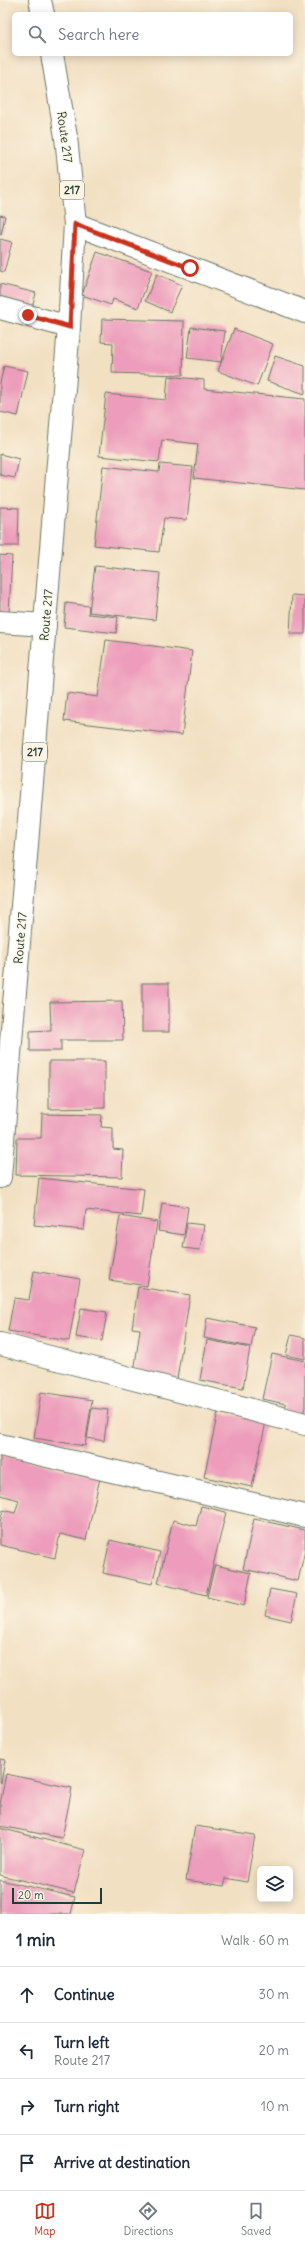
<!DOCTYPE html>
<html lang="en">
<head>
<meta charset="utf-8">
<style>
  :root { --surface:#fff; --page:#f2f2f3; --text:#1f2937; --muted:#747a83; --line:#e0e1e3; --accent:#c8321e }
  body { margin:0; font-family:Delius,sans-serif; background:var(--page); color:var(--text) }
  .controls { position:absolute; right:12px; bottom:12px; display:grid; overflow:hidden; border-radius:6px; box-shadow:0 2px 10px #0003 }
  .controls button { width:36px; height:36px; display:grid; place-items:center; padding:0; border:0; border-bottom:1px solid var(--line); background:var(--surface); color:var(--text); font:20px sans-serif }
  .scale { position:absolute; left:12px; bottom:10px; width:90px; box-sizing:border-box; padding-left:4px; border:2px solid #1f3d34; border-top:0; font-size:11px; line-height:14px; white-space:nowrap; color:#1f3d34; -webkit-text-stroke:3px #fcf5e5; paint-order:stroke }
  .stop { position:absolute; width:12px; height:12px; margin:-9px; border:3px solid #c8321e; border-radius:50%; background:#fff }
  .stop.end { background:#c8321e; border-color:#fff; box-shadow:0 1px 4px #0008 }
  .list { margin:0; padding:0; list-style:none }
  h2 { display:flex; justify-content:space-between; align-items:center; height:52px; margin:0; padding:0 16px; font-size:17px }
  h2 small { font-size:13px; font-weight:400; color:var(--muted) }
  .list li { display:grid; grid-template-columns:26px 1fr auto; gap:12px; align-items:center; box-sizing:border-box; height:56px; padding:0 16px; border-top:1px solid var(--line) }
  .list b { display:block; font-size:15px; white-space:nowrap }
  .list p { margin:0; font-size:13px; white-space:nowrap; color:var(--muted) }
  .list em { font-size:13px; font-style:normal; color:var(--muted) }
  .icon { flex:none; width:22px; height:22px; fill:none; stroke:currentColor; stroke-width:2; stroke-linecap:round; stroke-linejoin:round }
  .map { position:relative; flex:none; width:305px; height:1914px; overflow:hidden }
  .search { position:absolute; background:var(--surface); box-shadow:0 2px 10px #0003; left:12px; right:12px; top:12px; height:44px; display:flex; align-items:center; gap:10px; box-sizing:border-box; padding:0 14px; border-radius:6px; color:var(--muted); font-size:15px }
  .sheet { height:276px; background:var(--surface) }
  nav { display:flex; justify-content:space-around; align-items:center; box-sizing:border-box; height:56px; border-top:1px solid var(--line); background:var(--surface); font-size:11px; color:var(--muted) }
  nav a { display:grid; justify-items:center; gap:2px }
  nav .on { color:var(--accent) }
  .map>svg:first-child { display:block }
  .building { fill:#ed9dbb }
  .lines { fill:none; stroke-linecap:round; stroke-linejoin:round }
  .minor-casing { stroke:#697666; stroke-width:24 }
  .tertiary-casing { stroke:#697666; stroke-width:24 }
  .primary-casing { stroke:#697666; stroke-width:24 }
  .minor { stroke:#fff; stroke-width:22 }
  .tertiary { stroke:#fff; stroke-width:22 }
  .primary { stroke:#fff; stroke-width:22 }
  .route { stroke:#c8321e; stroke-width:5 }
  .labels { text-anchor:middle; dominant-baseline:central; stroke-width:3; stroke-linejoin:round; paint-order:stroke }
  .shield { fill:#fcf5e5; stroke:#617469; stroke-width:1 }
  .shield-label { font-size:11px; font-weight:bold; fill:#1f3d34 }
  .street-label { font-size:12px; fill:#1f3d34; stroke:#fcf5e5 }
</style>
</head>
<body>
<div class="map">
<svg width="305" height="1914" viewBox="0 0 305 1914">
  <rect width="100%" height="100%" fill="#fcf5e5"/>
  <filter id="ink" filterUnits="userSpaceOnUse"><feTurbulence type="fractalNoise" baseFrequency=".025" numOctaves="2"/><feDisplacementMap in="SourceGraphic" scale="8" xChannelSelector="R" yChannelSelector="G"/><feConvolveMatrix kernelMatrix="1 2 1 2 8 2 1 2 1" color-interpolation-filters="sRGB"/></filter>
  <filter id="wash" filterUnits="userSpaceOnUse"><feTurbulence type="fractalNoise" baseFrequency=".012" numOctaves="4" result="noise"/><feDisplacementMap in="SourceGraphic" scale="16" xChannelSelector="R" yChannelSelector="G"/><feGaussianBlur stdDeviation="0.9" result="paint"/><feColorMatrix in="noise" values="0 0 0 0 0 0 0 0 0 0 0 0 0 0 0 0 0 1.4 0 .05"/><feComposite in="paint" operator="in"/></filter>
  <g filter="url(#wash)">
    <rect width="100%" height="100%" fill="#f2e0c2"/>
    <g id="blocks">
      <g class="building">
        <polygon points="0,215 5,216 1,235 0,235"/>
        <polygon points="0,239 12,242 4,272 0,271"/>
        <polygon points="97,252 152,271 138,308 113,299 111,305 82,295"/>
        <polygon points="157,274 182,285 170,312 145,301"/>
        <polygon points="0,284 36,293 31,312 0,304"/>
        <polygon points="102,319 184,321 183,375 112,373 113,343 101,342"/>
        <polygon points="191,327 225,331 221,362 187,358"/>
        <polygon points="234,329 273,344 257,386 218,371"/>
        <polygon points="275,356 305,366 305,394 267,381"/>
        <polygon points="4,366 28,371 18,416 0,412 0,383"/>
        <polygon points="168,376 204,380 204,389 305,399 305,490 194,478 198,444 162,440 159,462 99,456 106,394 166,400"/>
        <polygon points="0,454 19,459 15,478 0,475"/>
        <polygon points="160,464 193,467 187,520 164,518 159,552 94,545 103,466 159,472"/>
        <polygon points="0,507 19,508 18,546 0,546"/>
        <polygon points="0,555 12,556 9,614 0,613"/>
        <polygon points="95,566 160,573 155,620 89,612"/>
        <polygon points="292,595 305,596 305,634 290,634"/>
        <polygon points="66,603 89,606 88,614 118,617 116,633 64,627"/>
        <polygon points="106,640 192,651 182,735 64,721 67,693 98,697"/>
        <rect x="142" y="983" width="27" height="49"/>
        <polygon points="122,1001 123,1040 61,1040 61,1051 30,1051 30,1031 51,1030 50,1002"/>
        <polygon points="49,1061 105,1061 105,1108 49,1109"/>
        <polygon points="42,1114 102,1115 101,1127 113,1128 113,1149 123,1150 122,1177 16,1175 17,1138 41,1138"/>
        <polygon points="39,1178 144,1189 141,1216 86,1210 84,1230 34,1225"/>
        <polygon points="162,1203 188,1207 184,1235 158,1231"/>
        <polygon points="120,1216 157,1222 147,1286 109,1280"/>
        <polygon points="187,1223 204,1225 200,1250 183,1248"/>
        <polygon points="34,1271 80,1279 69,1341 8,1331 14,1298 29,1300"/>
        <polygon points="138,1287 190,1295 177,1379 134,1373 140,1329 132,1328"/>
        <polygon points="81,1308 107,1312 102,1341 76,1337"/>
        <polygon points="207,1318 255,1327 251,1347 204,1338"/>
        <polygon points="291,1335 305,1338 305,1359 286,1355"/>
        <polygon points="207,1340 250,1348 243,1388 200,1380"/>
        <polygon points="272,1354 305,1361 305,1407 302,1418 283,1414 286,1404 262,1399"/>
        <polygon points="41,1392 92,1400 85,1446 34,1438"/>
        <polygon points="92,1408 108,1410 104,1441 87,1438"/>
        <polygon points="218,1412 266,1422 252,1487 204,1477"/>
        <polygon points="0,1455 100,1478 86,1540 60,1534 55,1558 0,1545 0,1522 3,1510 15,1513 19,1500 0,1495"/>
        <polygon points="201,1506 226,1512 206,1595 158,1583 173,1520 196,1526"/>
        <polygon points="254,1519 305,1530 305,1550 298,1581 243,1569"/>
        <polygon points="110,1540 160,1552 152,1584 103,1573"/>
        <polygon points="215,1565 251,1573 244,1606 207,1597"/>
        <polygon points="270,1589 297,1594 291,1621 265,1615"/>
        <polygon points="0,1759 5,1760 1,1783 0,1782"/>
        <polygon points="6,1774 72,1788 62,1838 0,1826 0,1804"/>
        <polygon points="195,1826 255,1835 247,1882 226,1878 224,1886 186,1880"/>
        <polygon points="0,1828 85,1850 74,1893 0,1875"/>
        <polygon points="0,1880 75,1897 71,1914 0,1914"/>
      </g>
    </g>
  </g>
  <g filter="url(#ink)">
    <use href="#blocks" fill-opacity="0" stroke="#697666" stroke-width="1"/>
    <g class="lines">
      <defs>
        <g id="minor">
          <polyline points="0,308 69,327"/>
          <polyline points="0,622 45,625"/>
          <polyline points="0,1344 305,1424"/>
          <polyline points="0,1445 305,1516"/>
        </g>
        <polyline id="tertiary" points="75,224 305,312"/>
        <g id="primary">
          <polyline points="40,0 43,14"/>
          <polyline points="0,1177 69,327 75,224 66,137 52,54"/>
        </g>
      </defs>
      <use href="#minor" class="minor-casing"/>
      <use href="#tertiary" class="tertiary-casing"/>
      <use href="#primary" class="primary-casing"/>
      <use href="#minor" class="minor"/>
      <use href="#tertiary" class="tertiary"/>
      <use href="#primary" class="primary"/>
    </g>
  </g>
  <g class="lines" filter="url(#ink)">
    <polyline class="route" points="28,315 70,327 75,224 190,268"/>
  </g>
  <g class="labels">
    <g class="shield">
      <rect x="60" y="181" width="24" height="18" rx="3"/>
      <rect x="23" y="743" width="24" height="18" rx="3"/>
    </g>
    <g class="shield-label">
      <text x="72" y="190">217</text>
      <text x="35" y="752">217</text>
    </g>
    <g class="street-label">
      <text transform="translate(65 137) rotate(82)">Route 217</text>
      <text transform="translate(46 615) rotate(-85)">Route 217</text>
      <text transform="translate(20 938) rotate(-85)">Route 217</text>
    </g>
  </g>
</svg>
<div class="controls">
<button><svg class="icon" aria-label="layers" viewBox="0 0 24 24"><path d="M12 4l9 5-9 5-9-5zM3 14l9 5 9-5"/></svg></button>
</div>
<div class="scale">20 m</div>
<div class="stop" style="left:190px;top:268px"></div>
<div class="stop end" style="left:28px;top:315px"></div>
<div class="search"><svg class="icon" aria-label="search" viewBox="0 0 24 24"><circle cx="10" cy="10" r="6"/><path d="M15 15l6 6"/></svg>Search here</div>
</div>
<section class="sheet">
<h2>1 min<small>Walk · 60 m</small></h2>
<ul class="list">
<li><svg class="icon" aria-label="ahead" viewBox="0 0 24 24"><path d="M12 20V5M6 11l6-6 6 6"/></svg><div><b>Continue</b></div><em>30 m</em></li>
<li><svg class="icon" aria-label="left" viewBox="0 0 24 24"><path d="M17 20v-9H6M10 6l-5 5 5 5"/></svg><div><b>Turn left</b><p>Route 217</p></div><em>20 m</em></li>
<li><svg class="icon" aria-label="right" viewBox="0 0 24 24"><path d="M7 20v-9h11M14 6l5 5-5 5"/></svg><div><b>Turn right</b></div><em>10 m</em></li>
<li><svg class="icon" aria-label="arrive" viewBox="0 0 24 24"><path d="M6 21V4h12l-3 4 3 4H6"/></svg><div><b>Arrive at destination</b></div></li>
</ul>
</section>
<nav>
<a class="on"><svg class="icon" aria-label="map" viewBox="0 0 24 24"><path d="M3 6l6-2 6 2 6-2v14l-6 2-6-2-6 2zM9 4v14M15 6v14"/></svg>Map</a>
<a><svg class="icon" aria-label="directions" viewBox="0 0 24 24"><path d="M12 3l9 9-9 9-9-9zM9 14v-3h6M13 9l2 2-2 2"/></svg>Directions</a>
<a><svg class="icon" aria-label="saved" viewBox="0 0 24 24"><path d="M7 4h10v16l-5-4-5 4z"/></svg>Saved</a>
</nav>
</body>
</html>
